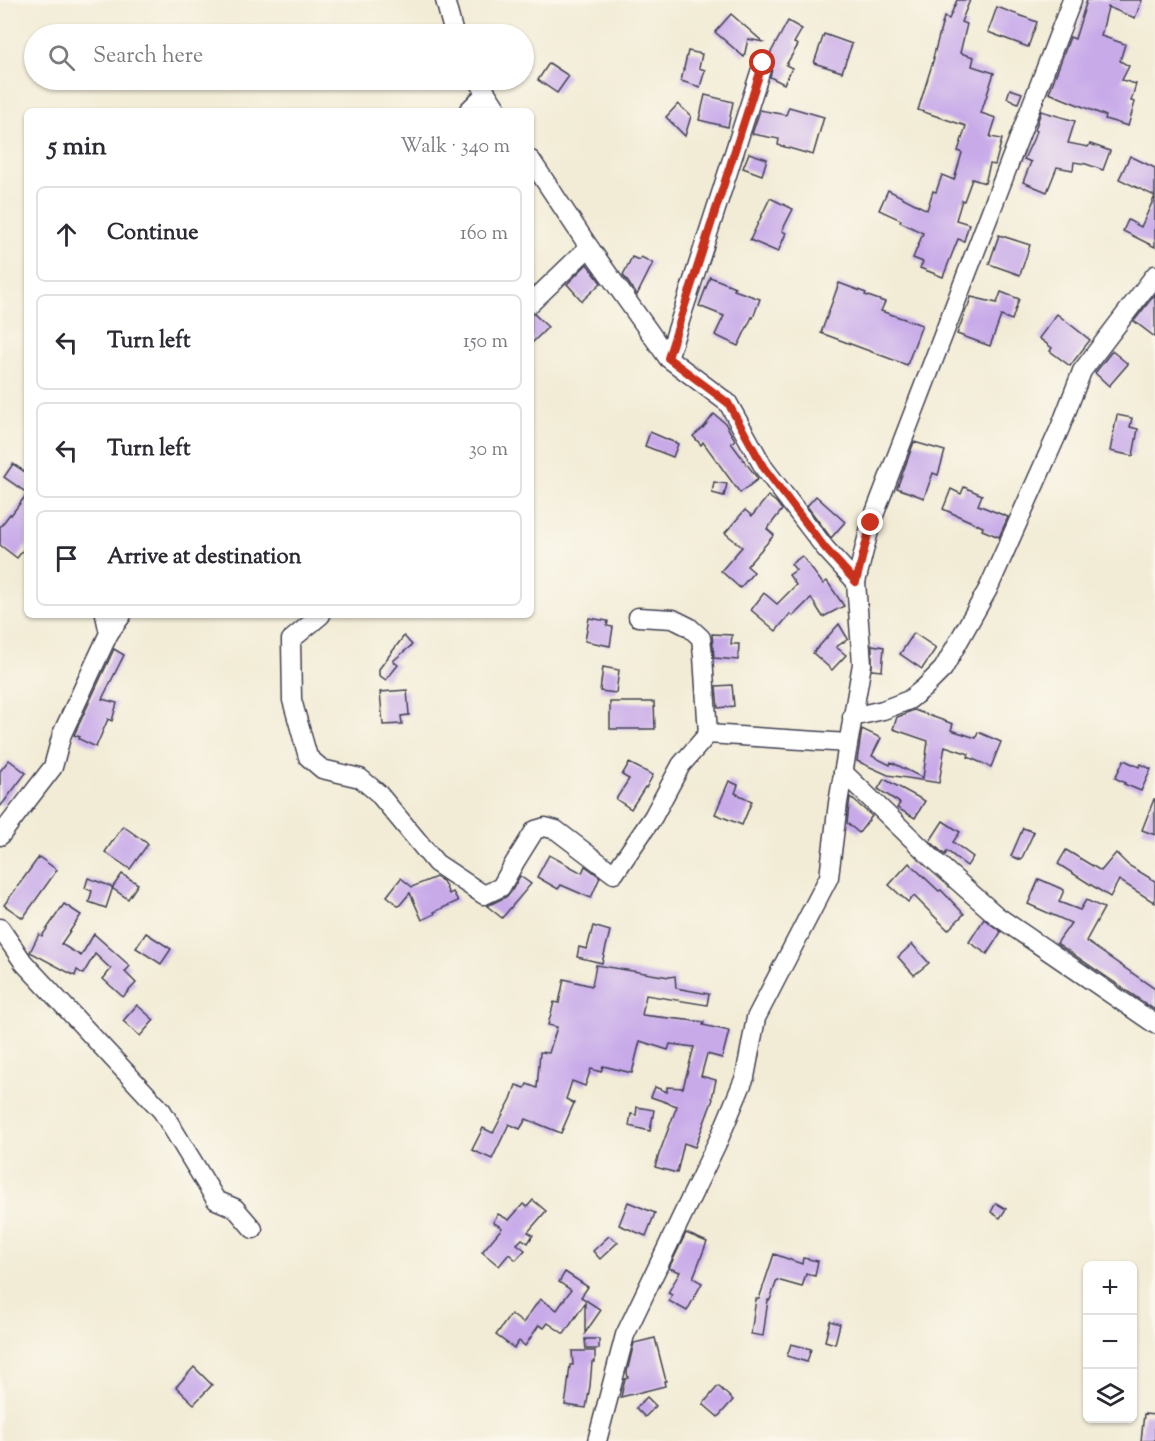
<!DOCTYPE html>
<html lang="en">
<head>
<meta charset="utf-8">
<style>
  :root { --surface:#fff; --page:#f2f2f3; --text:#2b2b33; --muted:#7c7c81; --line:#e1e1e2 }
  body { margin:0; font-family:"Sorts Mill Goudy",serif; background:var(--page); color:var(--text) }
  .controls { position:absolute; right:18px; bottom:18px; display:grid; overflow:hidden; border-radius:9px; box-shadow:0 2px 4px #0004 }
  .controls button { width:54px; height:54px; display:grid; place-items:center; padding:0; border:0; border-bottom:2px solid var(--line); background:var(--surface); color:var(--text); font:30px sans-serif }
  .stop { position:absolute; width:18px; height:18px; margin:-14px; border:4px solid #c8321e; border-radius:50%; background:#fff }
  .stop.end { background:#c8321e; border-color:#fff; box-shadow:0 2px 6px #0008 }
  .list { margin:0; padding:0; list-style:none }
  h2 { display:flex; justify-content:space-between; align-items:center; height:78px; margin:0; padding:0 24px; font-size:26px }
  h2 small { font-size:20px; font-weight:400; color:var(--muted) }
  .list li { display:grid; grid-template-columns:39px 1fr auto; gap:18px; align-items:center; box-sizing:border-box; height:96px; margin:0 12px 12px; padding:0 12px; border:2px solid var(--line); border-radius:9px }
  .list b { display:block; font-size:22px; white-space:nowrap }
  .list em { font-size:20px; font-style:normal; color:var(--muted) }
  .icon { flex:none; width:33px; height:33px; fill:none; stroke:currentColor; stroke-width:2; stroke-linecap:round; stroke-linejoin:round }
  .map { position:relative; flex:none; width:1155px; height:1441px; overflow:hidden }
  .search { position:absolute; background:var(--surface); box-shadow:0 2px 4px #0004; left:24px; top:24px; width:510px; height:66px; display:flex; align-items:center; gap:15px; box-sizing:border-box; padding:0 21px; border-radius:33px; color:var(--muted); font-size:22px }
  .panel { position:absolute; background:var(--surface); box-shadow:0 2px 4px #0004; left:24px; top:108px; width:510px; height:510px; border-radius:9px }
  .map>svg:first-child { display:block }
  .building { fill:#c8aae9 }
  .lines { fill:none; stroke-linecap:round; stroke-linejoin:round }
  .minor-casing { stroke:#414052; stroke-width:21 }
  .minor { stroke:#fff; stroke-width:18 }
  .route { stroke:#c8321e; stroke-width:8 }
</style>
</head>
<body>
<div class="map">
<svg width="1155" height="1441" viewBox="0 0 1155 1441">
  <rect width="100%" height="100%" fill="#fbf7ec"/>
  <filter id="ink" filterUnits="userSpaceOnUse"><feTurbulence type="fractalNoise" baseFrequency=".0167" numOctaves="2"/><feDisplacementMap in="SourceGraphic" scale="12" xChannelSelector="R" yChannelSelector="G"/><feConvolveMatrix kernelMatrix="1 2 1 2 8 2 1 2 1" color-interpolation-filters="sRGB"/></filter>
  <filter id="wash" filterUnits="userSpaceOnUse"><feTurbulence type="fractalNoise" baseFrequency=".008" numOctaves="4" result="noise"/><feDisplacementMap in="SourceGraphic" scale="24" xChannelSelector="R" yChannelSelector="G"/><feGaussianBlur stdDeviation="1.35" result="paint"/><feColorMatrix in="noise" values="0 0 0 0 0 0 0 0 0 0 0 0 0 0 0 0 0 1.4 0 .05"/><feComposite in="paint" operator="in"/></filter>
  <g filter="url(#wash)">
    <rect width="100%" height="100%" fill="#f2ecd6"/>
    <g id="blocks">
      <g class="building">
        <polygon points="957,0 970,0 961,22 967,24 960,53 974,57 972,66 994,73 981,113 996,118 990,137 1002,139 995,165 990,164 985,183 972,179 964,201 962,200 956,220 969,224 964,241 958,239 943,277 920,268 923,262 913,258 923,233 900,222 901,220 879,210 888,190 927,210 933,191 936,192 942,175 954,180 962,153 958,151 966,126 918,110 934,58 933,58 944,17 949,19"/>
        <polygon points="1087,0 1142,0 1135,18 1108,7 1101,36 1125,44 1120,61 1129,66 1122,80 1136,84 1131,101 1135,102 1128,126 1105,119 1106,116 1049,93 1070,37 1075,39"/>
        <polygon points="997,7 1037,22 1028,47 988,32"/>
        <polygon points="731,14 763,42 748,39 744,57 715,32"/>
        <polygon points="788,21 802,29 794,43 798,45 786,65 792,68 784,84 770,77 774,61 770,54"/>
        <polygon points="824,34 852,44 842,72 814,63"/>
        <polygon points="688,51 702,54 699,68 705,70 700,87 681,81"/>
        <polygon points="549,63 569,76 557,93 538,80"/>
        <polygon points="1010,89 1022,93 1018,103 1007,98"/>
        <polygon points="705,95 733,102 728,127 699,120"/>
        <polygon points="678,104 691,116 685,136 666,117"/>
        <polygon points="789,107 824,117 813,155 778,145 779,139 752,134 760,110 786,115"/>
        <polygon points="1041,111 1075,121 1068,143 1088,147 1090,144 1110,151 1103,170 1086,164 1074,162 1073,170 1057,167 1047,192 1023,182 1031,162 1024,159 1037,131 1035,130"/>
        <polygon points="749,153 767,159 762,175 743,168"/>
        <polygon points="1130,156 1155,168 1155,247 1123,231 1128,220 1141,227 1155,196 1119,179"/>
        <polygon points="770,198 793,209 782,231 786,233 778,252 750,240"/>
        <polygon points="999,235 1030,245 1020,275 989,264"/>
        <polygon points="632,257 639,260 641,257 653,263 637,295 623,275"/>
        <polygon points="587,264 601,283 582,301 567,284"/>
        <polygon points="710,277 735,287 734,290 760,299 753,318 752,317 738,346 715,335 724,316 699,306"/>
        <polygon points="839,283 866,293 865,295 885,302 881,311 922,325 907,365 821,333"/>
        <polygon points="1001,292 1019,299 1012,320 1001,316 990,346 957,334 967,307 968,307 971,297 997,303"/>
        <polygon points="1155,294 1155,337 1134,321"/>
        <polygon points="531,314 534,314 548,327 531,344"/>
        <polygon points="1057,314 1090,340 1070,366 1050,351 1052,348 1039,338"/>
        <polygon points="1112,351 1128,364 1109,386 1095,373"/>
        <polygon points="714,414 725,423 735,440 731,443 758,479 740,493 703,442 701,445 693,436 704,427"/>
        <polygon points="1117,415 1132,418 1130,427 1138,429 1133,456 1110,451"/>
        <polygon points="650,432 678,444 673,457 645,446"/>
        <polygon points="914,442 945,451 938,475 933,473 924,498 897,488"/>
        <polygon points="13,464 27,473 27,493 4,477"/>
        <polygon points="714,482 727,484 724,496 712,493"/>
        <polygon points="964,487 982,495 978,505 1008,517 999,537 982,530 983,527 943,509 951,489 961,494"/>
        <polygon points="27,494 27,545 17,558 0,545 0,527 10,514 11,515"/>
        <polygon points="768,496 776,502 782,510 767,529 774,535 747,566 754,572 740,588 721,571 742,547 725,533 745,510 752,516"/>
        <polygon points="816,496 845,522 831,538 807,506"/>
        <polygon points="802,556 823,584 827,581 844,606 823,617 811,598 793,616 790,614 776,631 751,610 764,593 777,604 796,585 789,575 796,570 791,564"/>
        <polygon points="589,618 608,621 607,626 613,627 610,646 585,641"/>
        <polygon points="839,624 848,639 836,647 846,655 832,670 813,653"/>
        <polygon points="914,633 936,648 922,669 900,654"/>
        <polygon points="712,634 732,635 731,644 739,644 738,660 714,658"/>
        <polygon points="404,636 412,645 393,661 398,665 386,680 379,675 379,669"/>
        <polygon points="872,645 884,647 882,671 872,670"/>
        <polygon points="114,649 124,655 102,699 117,703 112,721 108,719 96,747 79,739 80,737 74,735"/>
        <polygon points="603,667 619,670 616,693 600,691"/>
        <polygon points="732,685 734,706 718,708 716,686"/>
        <polygon points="407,690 409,715 401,716 402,724 383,725 380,692"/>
        <polygon points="610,702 654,702 655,729 610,729"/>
        <polygon points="914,710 953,724 951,730 976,738 978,732 1001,742 991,767 968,757 969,754 945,746 939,783 888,775 857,761 862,729 881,738 872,756 890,765 891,762 923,778 928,741 893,729 897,717 903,715 905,715 906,713"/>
        <polygon points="9,760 26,773 0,807 0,771"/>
        <polygon points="1124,760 1139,767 1141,764 1151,769 1141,791 1124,784 1125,783 1115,778"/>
        <polygon points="629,763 653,775 646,788 645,787 631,809 616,799 629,779 622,775"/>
        <polygon points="884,779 925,801 915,818 897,808 900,803 878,789"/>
        <polygon points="729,781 738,785 735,793 752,801 742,825 715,814"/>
        <polygon points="850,797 872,816 859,833 847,823"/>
        <polygon points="1154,799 1155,799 1155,835 1142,830"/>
        <polygon points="943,821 960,832 953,842 973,857 967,866 947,851 945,855 930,841"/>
        <polygon points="123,826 148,844 130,869 105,852"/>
        <polygon points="1023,828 1034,832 1021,860 1011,856"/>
        <polygon points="1066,850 1101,871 1116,853 1128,865 1155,881 1155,903 1119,880 1110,897 1058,864"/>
        <polygon points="549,855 582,873 585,866 600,877 591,898 561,885 558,889 537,877"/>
        <polygon points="39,857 57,870 23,918 4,905"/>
        <polygon points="909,863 939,891 941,890 964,914 948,930 914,896 908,902 889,885"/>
        <polygon points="122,874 138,884 128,899 112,888"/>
        <polygon points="520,876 531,884 502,918 487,906 506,897 511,892"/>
        <polygon points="436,877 443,881 449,894 453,892 458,901 434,912 435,914 422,920 410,893 399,906 387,896 401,878 412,887"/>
        <polygon points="88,878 113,887 106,908 89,902 92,891 85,888"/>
        <polygon points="1039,879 1064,890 1059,902 1080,910 1086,900 1104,908 1086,941 1155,989 1155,1010 1057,943 1071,923 1028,904"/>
        <polygon points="64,904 81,915 61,944 81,956 94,934 130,966 125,972 136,983 123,997 103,979 111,969 95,954 83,974 77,970 75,976 30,952 39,934 42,936"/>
        <polygon points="984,919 1001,932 987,954 969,942"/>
        <polygon points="593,926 610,931 602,963 577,957 579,947 587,949"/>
        <polygon points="146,933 171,949 161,964 136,948"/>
        <polygon points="912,944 929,963 914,975 898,957"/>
        <polygon points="596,965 669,977 675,976 676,988 709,994 707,1005 646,995 642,1015 704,1022 703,1025 729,1031 722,1058 707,1054 701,1076 716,1080 712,1098 713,1099 695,1147 684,1143 677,1173 655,1167 659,1154 677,1106 651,1097 655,1087 667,1092 667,1087 683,1088 694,1047 670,1044 668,1050 640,1041 632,1073 603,1066 601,1072 591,1069 585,1086 572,1081 566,1099 574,1103 561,1133 526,1119 520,1129 509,1124 492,1159 472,1150 483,1128 493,1133 511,1099 516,1085 525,1088 527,1084 537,1088 540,1052 549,1053 557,1027 548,1025 554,1002 559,1003 564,979 592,986"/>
        <polygon points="137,1005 154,1020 140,1036 123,1021"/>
        <polygon points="637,1107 654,1110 650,1131 629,1126 631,1114 636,1115"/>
        <polygon points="533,1200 546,1211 528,1232 533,1235 528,1243 522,1239 517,1244 525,1250 516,1260 509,1254 499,1266 482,1252 502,1228 493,1222 498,1214 509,1220 523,1204 527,1207"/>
        <polygon points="628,1202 655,1213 646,1236 619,1225"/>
        <polygon points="996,1203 1006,1209 1000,1218 991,1212"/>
        <polygon points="686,1233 707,1242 693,1278 702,1283 687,1311 669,1301 672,1295 668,1293 680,1272 669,1268"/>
        <polygon points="609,1236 618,1242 600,1259 593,1251"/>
        <polygon points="774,1254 802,1264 803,1258 818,1261 815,1276 806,1274 802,1287 777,1280 770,1300 768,1300 763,1336 751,1334 756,1299 759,1299"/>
        <polygon points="565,1272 588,1287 581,1297 601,1310 585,1333 585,1303 564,1334 548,1323 544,1328 539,1325 525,1346 519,1341 514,1348 496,1335 511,1314 523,1323 540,1299 557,1310 571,1290 559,1282"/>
        <polygon points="830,1321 840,1324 835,1344 825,1341"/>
        <polygon points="655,1338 666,1381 664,1381 665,1386 621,1397 625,1379 628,1378 627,1372 634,1343"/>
        <polygon points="585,1339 599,1339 599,1349 586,1349"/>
        <polygon points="791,1344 811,1349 807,1362 787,1356"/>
        <polygon points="572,1351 595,1351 595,1362 592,1362 590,1386 586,1408 565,1405 567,1392 570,1365 573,1365"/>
        <polygon points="194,1367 212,1385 194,1404 176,1387"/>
        <polygon points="718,1386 733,1400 718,1417 703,1404"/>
        <polygon points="647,1397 656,1406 645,1417 636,1408"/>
        <polygon points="1144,1414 1155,1415 1155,1441 1141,1441"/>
      </g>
    </g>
  </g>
  <g filter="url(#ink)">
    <use href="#blocks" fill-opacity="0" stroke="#414052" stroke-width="1.5"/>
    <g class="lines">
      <defs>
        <g id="minor">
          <polyline points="445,0 454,34"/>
          <polyline points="478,80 498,111"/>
          <polyline points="468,111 486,93"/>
          <polyline points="531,160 589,247 668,358 728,403 764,468 825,548 856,582"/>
          <polyline points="531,303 589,247"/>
          <polyline points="668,358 763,63"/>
          <polyline points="321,615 291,640 292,700 308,757 322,769 360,778 378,793 436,863 484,895 501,887 515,862 535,830 545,827 556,830 614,874 653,817 681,765 708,734 848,743"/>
          <polyline points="638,617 673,619 689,627 701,638 703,656 708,734"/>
          <polyline points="109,633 122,615"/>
          <polyline points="852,717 883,710 909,700 924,688 943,669 988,589 1060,428 1082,371 1155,275"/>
          <polyline points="843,772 936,862 997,916 1155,1024"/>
          <polyline points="0,836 53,767 62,734 109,633 105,615"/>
          <polyline points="0,928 24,963 162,1111 216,1200 235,1208 253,1229"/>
          <polyline points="597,1441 625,1335 719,1139 745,1077 756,1018 829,877 838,803 862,664 856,582 871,523 1072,0"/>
        </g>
      </defs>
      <use href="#minor" class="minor-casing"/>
      <use href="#minor" class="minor"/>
    </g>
  </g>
  <g class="lines" filter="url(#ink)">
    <polyline class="route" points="763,63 668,358 728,403 764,468 825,548 856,582 871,523"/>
  </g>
</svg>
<div class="controls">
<button>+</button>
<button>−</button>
<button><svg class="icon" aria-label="layers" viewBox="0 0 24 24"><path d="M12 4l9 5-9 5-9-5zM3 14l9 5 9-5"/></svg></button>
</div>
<div class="stop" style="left:763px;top:63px"></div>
<div class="stop end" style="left:871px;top:523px"></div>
<div class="search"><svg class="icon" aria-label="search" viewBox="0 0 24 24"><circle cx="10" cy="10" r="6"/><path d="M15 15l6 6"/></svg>Search here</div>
<section class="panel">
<h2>5 min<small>Walk · 340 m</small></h2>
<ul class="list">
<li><svg class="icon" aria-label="ahead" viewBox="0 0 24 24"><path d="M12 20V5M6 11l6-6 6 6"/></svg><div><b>Continue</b></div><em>160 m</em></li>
<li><svg class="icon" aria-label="left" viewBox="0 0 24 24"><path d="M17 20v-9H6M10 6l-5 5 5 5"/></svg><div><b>Turn left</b></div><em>150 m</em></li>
<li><svg class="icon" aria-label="left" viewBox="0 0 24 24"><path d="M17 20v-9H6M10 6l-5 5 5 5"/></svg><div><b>Turn left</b></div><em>30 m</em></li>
<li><svg class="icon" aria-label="arrive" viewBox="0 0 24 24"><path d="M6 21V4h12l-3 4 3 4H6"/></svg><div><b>Arrive at destination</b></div></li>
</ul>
</section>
</div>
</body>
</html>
